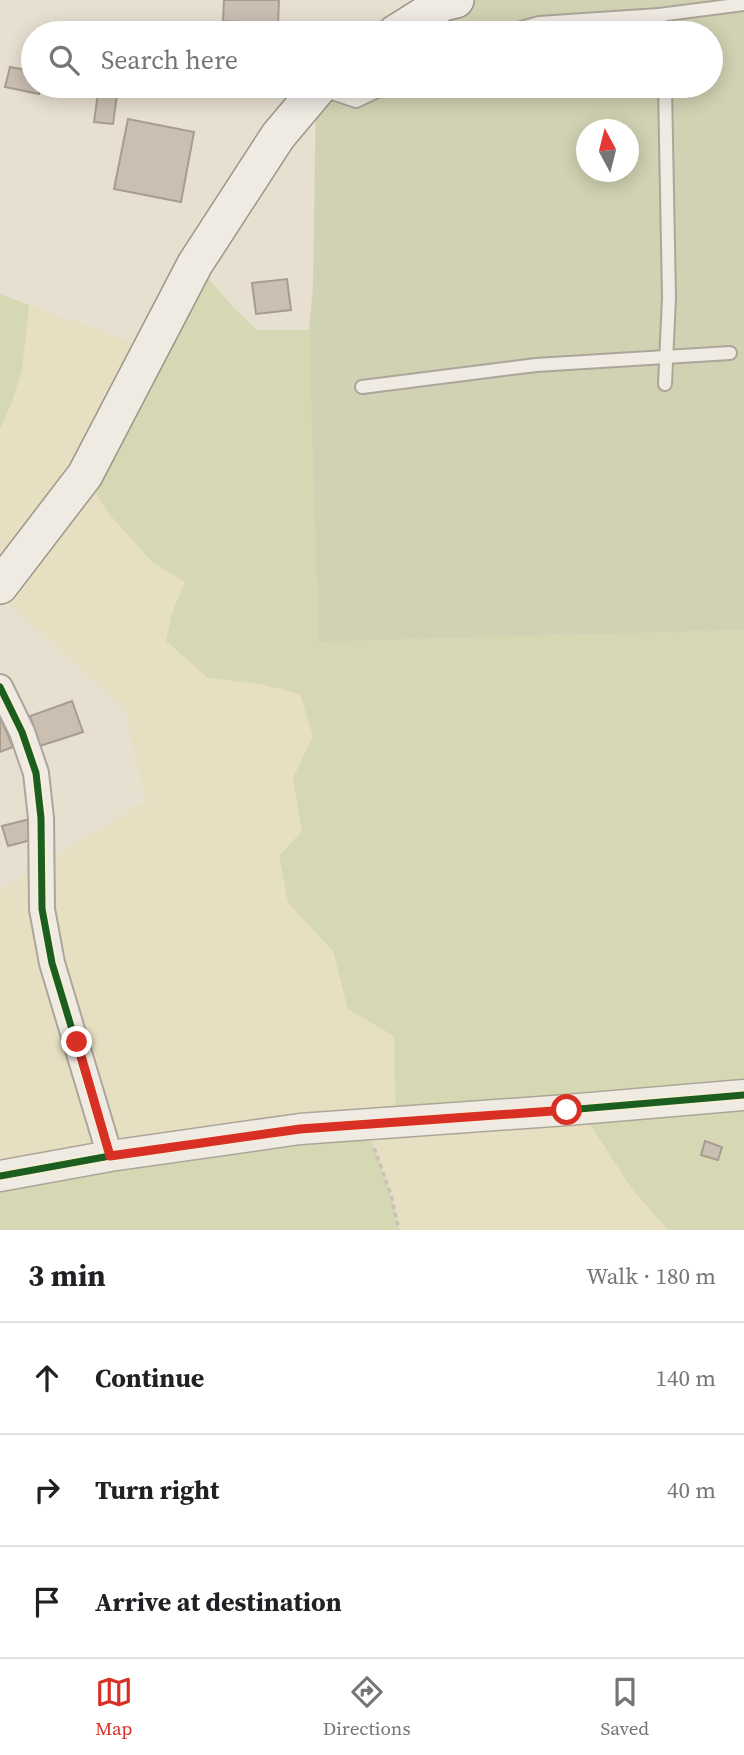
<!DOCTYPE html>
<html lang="en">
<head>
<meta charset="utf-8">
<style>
  :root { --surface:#fff; --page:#f2f2f2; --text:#202124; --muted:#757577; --line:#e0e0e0; --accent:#d93025 }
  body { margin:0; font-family:"Source Serif 4",serif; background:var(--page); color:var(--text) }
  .compass { position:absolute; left:576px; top:119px; width:63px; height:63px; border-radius:50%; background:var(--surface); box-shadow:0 4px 18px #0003; rotate:353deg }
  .stop { position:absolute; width:21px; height:21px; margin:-16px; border:5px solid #d93025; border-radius:50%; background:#fff }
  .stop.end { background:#d93025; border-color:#fff; box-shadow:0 2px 7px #0008 }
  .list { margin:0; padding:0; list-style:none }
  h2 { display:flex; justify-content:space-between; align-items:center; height:91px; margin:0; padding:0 28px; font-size:30px }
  h2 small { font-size:23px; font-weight:400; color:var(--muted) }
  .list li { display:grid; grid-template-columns:46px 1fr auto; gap:21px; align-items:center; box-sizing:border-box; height:112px; padding:0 28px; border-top:2px solid var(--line) }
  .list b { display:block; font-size:26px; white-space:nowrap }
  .list em { font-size:23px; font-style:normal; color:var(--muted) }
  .icon { flex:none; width:38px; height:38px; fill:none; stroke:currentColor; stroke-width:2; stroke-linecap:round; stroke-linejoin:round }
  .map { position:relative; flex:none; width:744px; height:1230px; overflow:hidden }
  .search { position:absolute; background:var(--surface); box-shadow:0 4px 18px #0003; left:21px; right:21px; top:21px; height:77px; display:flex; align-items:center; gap:18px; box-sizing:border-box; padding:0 24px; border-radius:38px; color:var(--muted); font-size:26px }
  .sheet { height:427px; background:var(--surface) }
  nav { display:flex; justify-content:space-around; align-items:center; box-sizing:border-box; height:98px; border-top:2px solid var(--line); background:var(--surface); font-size:19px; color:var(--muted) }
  nav a { display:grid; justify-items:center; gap:4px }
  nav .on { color:var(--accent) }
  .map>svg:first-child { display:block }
  .farmland { fill:#e6dfc2 }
  .green { fill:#d6d7b3 }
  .cemetery { fill:#d1d1b3; fill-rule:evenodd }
  .building { fill:#cbbfb2; stroke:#a89c90; stroke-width:2 }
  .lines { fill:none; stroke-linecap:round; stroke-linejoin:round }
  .service-casing { stroke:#ada599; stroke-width:16 }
  .minor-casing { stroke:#ada599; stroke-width:28 }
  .tertiary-casing { stroke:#ada599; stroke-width:33 }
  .secondary-casing { stroke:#9c958a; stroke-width:38 }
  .path { stroke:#c8c2b9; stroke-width:3.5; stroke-dasharray:5 3.5; stroke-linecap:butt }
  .service { stroke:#efebe3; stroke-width:12 }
  .minor { stroke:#efebe3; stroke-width:24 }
  .tertiary { stroke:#efebe3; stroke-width:30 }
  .secondary { stroke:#efebe3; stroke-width:35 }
  .cycleway-casing { stroke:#f7eed8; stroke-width:11 }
  .cycleway { stroke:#1b5e20; stroke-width:7 }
  .route { stroke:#d93025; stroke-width:9 }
</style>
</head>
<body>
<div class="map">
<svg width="744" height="1230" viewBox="0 0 744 1230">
  <rect width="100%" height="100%" fill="#e7e0d1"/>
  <polygon class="farmland" points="29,305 152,349 109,514 152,563 185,582 173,610 260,684 300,694 313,736 293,778 302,831 279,857 288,903 333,951 348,1009 394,1036 397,1120 579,1109 632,1189 668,1230 399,1230 391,1195 0,1174 0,890 145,801 125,709 0,596 0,429 11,404 22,370"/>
  <g class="green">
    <polygon points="195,264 236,310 257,330 309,330 320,642 744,630 744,1230 668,1230 632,1189 580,1109 396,1121 394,1036 348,1009 333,951 288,903 279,856 302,831 293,778 313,736 300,694 260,684 208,678 166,641 173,610 185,582 153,563 109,514 85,475"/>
    <polygon points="0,294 29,305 22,370 11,404 0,429"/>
    <polygon points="365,1123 391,1195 399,1230 0,1230 0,1176"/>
  </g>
  <path class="cemetery" d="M 456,0 L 744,0 L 744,630 L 319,642 L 309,330 L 313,286 L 316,88 L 320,86 L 711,86 L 711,33 L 397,33 ZM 586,130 L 628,130 L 628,172 L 586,172 Z"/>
  <g class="building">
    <polygon points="224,0 279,0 278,24 223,21"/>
    <polygon points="10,67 33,71 33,86 41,86 39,94 5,87"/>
    <polygon points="98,93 117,95 113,124 94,122"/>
    <polygon points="128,119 194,132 181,202 114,189"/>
    <polygon points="287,279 291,310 256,314 252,283"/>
    <polygon points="72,701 83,732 40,746 30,716"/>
    <polygon points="0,717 13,747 0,752"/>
    <polygon points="30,819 35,839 8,846 2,826"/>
    <polygon points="705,1141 722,1147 718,1160 701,1155"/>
  </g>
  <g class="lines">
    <defs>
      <g id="service">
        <polyline points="503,33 539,23 659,15"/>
        <polyline points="661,33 659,15 744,4"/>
        <polyline points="320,89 356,101 388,86"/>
        <polyline points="665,384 669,298 665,86"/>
        <polyline points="362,387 536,365 730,353"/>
      </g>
      <polyline id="minor" points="0,687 22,732 36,773 41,818 42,909 52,963 110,1156"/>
      <polyline id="tertiary" points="0,1176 110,1156 300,1129 567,1110 744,1095"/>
      <g id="secondary">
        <polyline points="395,33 443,3 456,0"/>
        <polyline points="0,586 85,475 195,264 278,136 320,86"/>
      </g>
    </defs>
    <use href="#service" class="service-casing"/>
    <use href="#minor" class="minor-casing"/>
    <use href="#tertiary" class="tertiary-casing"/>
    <use href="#secondary" class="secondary-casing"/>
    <polyline class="path" points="374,1148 391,1195 399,1230"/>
    <use href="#service" class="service"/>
    <use href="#minor" class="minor"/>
    <use href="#tertiary" class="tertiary"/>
    <use href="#secondary" class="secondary"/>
    <defs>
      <g id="cycleway">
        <polyline points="0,687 22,732 36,773 41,818 42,909 52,963 110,1156"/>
        <polyline points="0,1176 110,1156 300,1129 567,1110 744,1095"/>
      </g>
    </defs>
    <use href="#cycleway" class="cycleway-casing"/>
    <use href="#cycleway" class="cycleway"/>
  </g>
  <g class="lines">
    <polyline class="route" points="77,1042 110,1156 300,1129 567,1110"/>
  </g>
</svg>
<svg class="compass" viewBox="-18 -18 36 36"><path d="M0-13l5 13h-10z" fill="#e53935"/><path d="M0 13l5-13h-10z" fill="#757577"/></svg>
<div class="stop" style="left:567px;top:1110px"></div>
<div class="stop end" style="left:77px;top:1042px"></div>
<div class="search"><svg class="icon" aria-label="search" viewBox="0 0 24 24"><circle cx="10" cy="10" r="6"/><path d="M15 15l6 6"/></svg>Search here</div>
</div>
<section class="sheet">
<h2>3 min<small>Walk · 180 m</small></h2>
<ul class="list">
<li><svg class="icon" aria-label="ahead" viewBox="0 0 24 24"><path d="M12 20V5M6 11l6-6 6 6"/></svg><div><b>Continue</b></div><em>140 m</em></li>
<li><svg class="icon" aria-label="right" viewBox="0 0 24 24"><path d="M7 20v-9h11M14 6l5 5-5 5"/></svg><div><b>Turn right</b></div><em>40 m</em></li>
<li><svg class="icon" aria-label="arrive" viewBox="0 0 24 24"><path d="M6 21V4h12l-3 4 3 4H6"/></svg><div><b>Arrive at destination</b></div></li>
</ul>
</section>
<nav>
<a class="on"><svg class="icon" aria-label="map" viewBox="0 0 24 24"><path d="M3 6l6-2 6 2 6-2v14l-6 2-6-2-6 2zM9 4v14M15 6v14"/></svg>Map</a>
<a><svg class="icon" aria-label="directions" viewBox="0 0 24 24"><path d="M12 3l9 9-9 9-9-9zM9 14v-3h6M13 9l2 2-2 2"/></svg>Directions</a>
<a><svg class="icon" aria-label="saved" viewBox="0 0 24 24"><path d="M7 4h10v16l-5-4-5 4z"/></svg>Saved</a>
</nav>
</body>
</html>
